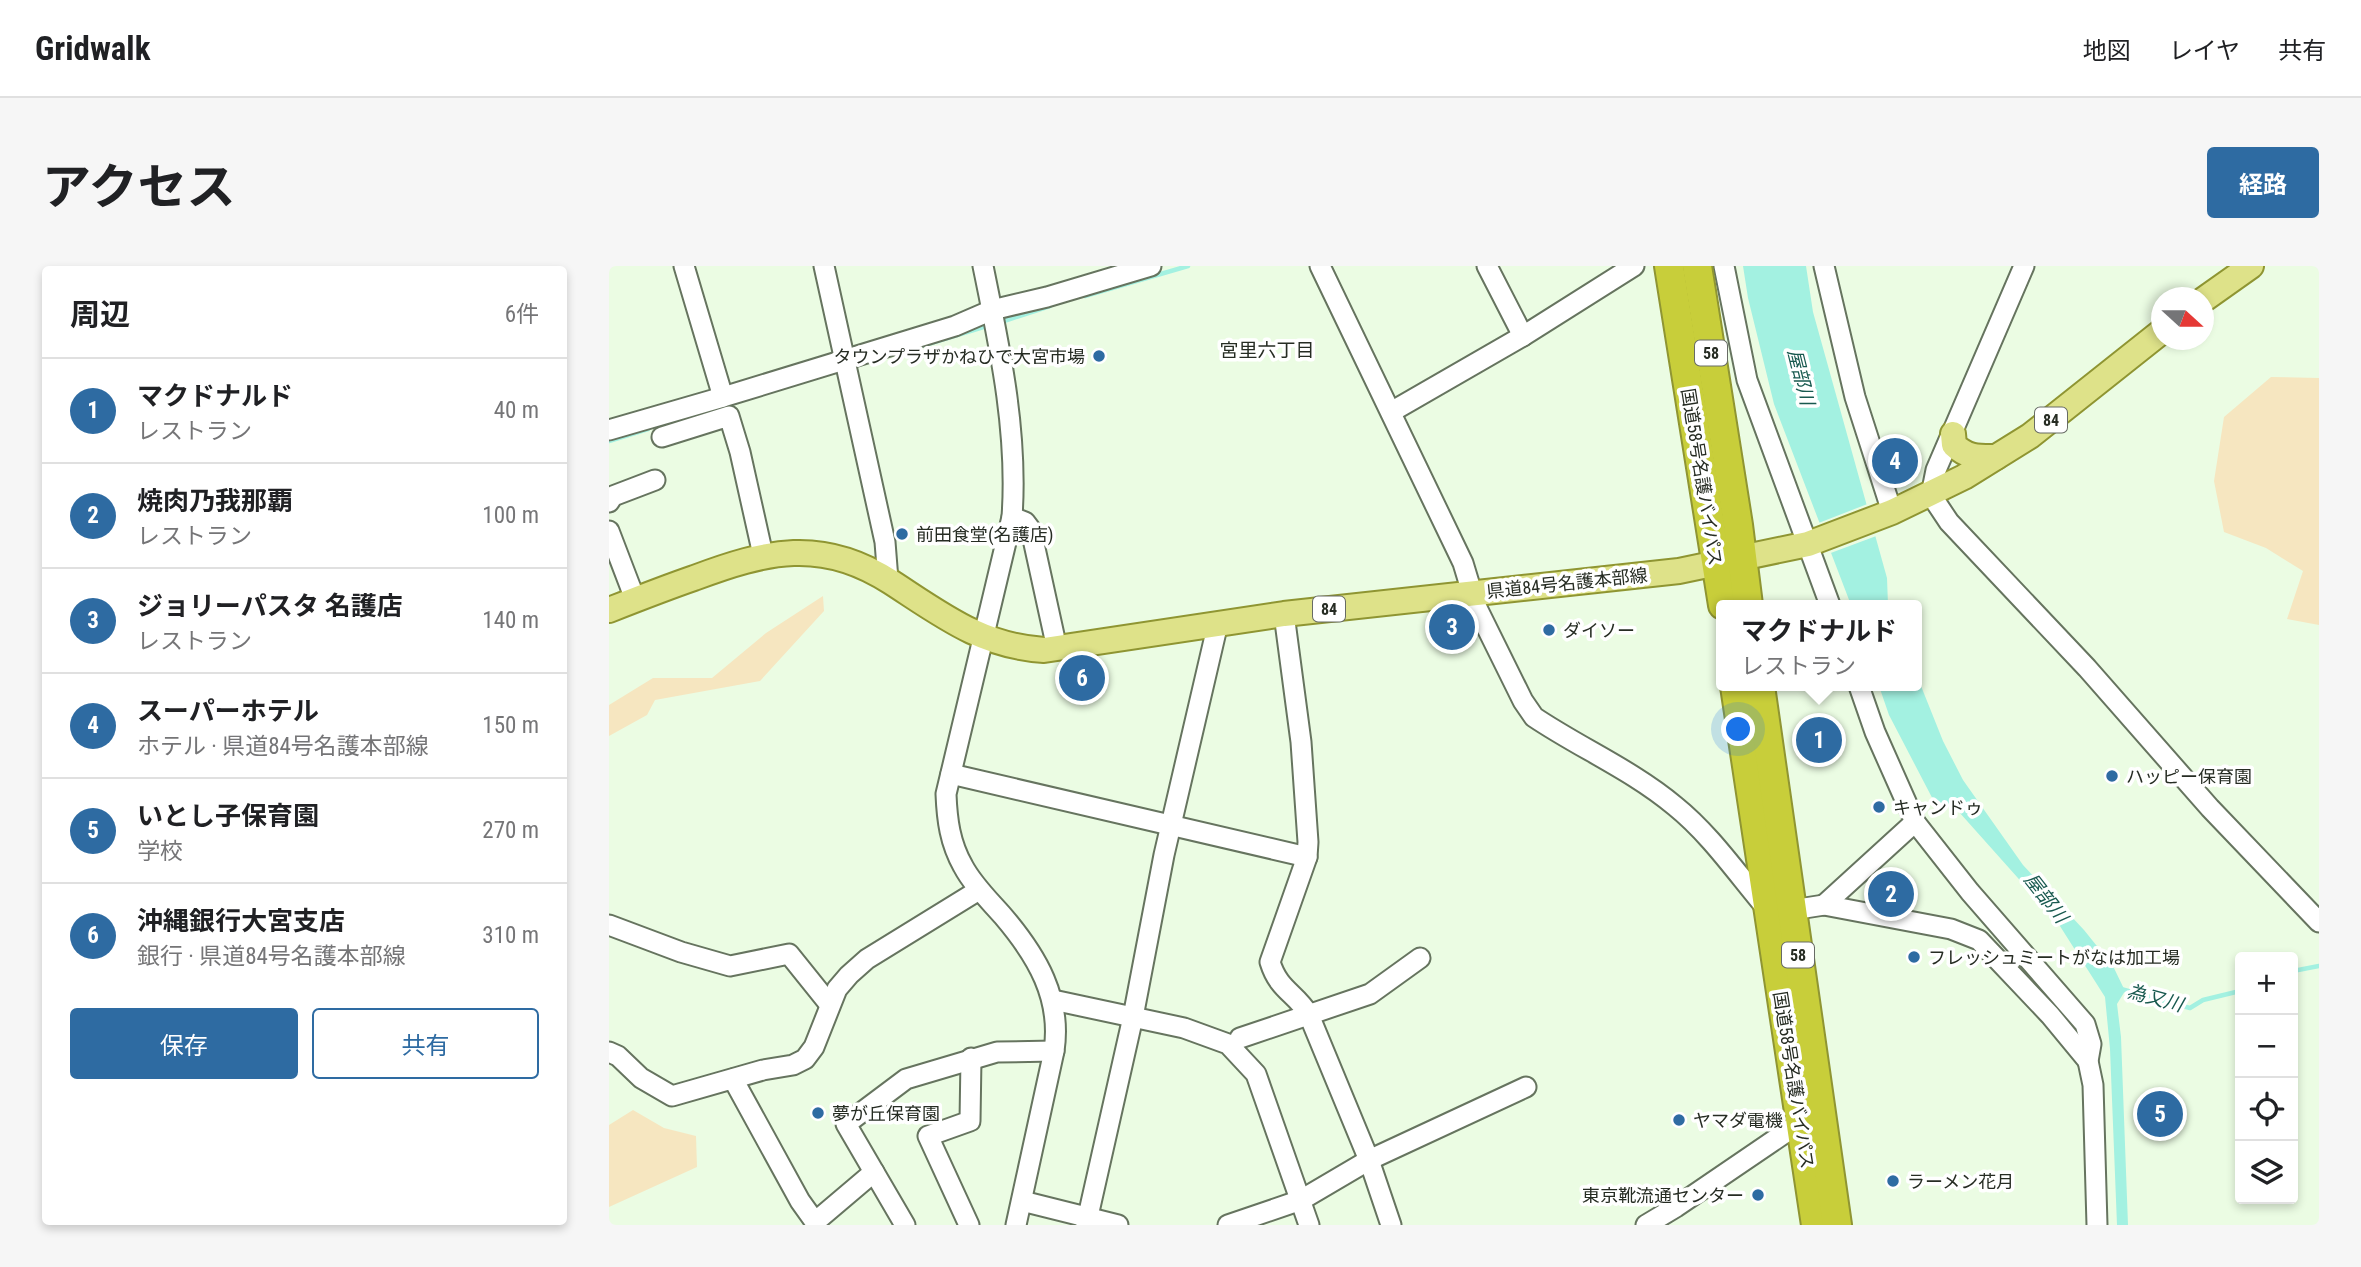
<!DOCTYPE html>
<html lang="ja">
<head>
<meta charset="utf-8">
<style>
  :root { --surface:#fff; --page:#f6f6f6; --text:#202124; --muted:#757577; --line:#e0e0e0; --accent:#2e6ba2 }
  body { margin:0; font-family:"Roboto Condensed","Noto Sans JP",sans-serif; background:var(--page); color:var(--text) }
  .controls { position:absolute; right:21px; bottom:21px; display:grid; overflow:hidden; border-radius:7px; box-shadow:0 4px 10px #0003 }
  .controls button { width:63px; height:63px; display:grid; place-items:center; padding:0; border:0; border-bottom:2px solid var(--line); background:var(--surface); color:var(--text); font:35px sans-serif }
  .compass { position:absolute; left:1542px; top:21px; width:63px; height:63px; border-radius:50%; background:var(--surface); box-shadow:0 4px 10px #0003; rotate:111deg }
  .you { position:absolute; left:1130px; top:464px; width:24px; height:24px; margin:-18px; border:5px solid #fff; border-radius:50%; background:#1a73e8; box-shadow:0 0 0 10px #1a73e833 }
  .badge { display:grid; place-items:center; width:46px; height:46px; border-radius:50%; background:var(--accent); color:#fff; font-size:23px; font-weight:700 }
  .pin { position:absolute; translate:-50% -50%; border:4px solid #fff; box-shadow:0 2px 7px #0006 }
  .popup { position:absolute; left:1107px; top:334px; width:206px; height:91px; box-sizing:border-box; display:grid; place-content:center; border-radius:7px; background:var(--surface); filter:drop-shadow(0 2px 5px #0005); font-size:23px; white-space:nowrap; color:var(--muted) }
  .popup b { font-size:26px; color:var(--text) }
  .popup::after { content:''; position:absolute; left:50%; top:100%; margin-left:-14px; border:14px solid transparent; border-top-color:var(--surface) }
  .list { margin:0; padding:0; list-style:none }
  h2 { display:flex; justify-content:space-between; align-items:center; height:91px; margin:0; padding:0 28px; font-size:30px }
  h2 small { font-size:23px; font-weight:400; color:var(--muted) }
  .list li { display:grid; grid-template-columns:46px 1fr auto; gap:21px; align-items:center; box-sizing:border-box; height:105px; padding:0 28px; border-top:2px solid var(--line) }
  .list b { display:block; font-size:26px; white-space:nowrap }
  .list p { margin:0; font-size:23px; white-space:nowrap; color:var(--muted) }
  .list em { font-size:23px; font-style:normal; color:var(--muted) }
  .actions { display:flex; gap:14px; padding:21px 28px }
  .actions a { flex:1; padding:16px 0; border:2px solid var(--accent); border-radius:7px; text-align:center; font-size:24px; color:var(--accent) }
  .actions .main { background:var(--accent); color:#fff }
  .icon { flex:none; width:38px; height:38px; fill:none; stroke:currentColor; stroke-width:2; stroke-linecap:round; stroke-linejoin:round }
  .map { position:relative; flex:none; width:1710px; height:959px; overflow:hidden; border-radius:7px }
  header { display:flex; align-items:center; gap:42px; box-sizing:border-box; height:98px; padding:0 35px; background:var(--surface); border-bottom:2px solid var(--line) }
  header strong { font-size:33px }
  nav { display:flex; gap:38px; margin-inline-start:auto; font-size:24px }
  .intro { display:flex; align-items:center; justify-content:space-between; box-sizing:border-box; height:168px; padding:0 42px }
  h1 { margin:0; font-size:49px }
  .button { padding:18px 32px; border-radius:7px; background:var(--accent); color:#fff; font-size:24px; font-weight:700 }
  main { display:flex; gap:42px; padding:0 42px }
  aside { flex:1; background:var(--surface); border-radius:7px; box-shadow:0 4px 10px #0003 }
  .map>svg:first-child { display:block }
  .green { fill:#f6e6c0 }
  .water { fill:#a3f1e1 }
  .pier { fill:#ebfce3 }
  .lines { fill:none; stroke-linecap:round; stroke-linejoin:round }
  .stream { stroke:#a3f1e1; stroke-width:4.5 }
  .minor-casing { stroke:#66745f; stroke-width:23 }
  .major-casing { stroke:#8f9532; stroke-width:28 }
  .highway-casing { stroke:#8f9532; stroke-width:32 }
  .minor { stroke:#fff; stroke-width:19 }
  .major { stroke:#dee289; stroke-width:24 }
  .highway { stroke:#c8ce3a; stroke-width:28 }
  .poi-dot { fill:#2e6ba2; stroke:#fff; stroke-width:2.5 }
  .labels { text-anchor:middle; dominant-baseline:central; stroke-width:7; stroke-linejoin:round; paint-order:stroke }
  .shield { fill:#fff; stroke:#676b65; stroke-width:2 }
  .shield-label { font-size:16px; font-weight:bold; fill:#262c23 }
  .poi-label { font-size:18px; fill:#262c23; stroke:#fff; text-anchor:start }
  .street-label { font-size:18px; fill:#262c23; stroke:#fff }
  .neighbourhood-label { font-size:19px; fill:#262c23; stroke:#fff }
  .water-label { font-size:19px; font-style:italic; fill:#18594f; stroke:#fff }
</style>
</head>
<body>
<header>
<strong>Gridwalk</strong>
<nav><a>地図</a><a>レイヤ</a><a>共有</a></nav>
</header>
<div class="intro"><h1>アクセス</h1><a class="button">経路</a></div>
<main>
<aside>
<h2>周辺<small>6件</small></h2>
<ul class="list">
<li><span class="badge">1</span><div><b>マクドナルド</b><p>レストラン</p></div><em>40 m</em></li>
<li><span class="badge">2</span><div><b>焼肉乃我那覇</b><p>レストラン</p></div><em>100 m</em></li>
<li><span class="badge">3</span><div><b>ジョリーパスタ 名護店</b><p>レストラン</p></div><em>140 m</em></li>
<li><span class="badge">4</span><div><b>スーパーホテル</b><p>ホテル · 県道84号名護本部線</p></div><em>150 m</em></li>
<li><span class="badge">5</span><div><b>いとし子保育園</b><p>学校</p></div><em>270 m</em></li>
<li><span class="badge">6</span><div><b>沖縄銀行大宮支店</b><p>銀行 · 県道84号名護本部線</p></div><em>310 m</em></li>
</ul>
<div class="actions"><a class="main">保存</a><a>共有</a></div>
</aside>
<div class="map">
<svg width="1710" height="959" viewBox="0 0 1710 959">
  <rect width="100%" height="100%" fill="#ebfce3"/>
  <g class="green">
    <polygon points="1662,111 1710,112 1710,359 1678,353 1694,305 1657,282 1615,266 1605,215 1615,151"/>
    <polygon points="214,330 215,345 151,415 46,434 38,449 0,470 0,439 44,412 103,412 157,367"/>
    <polygon points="24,844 55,862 87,870 88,901 0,941 0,859"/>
  </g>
  <g class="water">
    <polygon points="1134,0 1197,0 1204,46 1278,312 1279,339 1242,339 1165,138 1139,32"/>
    <polygon points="1308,410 1334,475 1354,514 1414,599 1475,664 1504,700 1516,725 1508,738 1512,771 1519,959 1508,959 1501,783 1496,731 1449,657 1342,537 1330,545 1280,449 1270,420 1308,420"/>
  </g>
  <polygon class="pier" points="1261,237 1270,269 1219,288 1207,258"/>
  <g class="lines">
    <g class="stream">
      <polyline points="476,30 579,0"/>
      <polyline points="389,57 441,40"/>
      <polyline points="309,81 381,59"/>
      <polyline points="0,175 39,163"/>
      <polyline points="1684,705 1710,700"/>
      <polyline points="1512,723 1581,742 1594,734 1631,725"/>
    </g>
    <defs>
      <g id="minor">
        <polyline points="215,0 276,276 279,314"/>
        <path d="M 374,0 C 391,83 409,166 403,251 L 337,528 C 338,554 341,577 354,600 C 364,619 380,634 394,650 C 428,690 453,732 445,785 L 407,959"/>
        <path d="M 711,0 L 854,297 L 867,340 L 914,435 L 925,451 C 971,482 1023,504 1066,540 C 1102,569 1129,609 1159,644"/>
        <polyline points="878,0 914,70"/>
        <polyline points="1115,0 1138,114 1221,339"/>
        <polyline points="1215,0 1246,131 1283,246"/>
        <polyline points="1415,0 1327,204 1322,229 1340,256 1478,402 1601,542 1710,656"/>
        <polyline points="114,131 346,60 383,44 438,31 542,0"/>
        <polyline points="782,146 914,70 1025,0"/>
        <polyline points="0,164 114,131 75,0"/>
        <polyline points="53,171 120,150 131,186 154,289"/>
        <polyline points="0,236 4,230 46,214"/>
        <polyline points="403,251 416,256 422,264 445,369"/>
        <polyline points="0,265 26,333"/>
        <path d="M 675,348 L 692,476 L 699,576 L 698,591 L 661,696 C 670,725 686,726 700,749 L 760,894 L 782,959"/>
        <polyline points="1250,420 1266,466 1306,556 1361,626 1476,758 1482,778 1479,795 1484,819 1488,959"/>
        <polyline points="342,508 698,591"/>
        <polyline points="1215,639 1306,556"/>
        <polyline points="1183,644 1215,639 1342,663 1370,674 1441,749 1479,795"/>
        <polyline points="0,659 72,686 121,700 180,688 221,739"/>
        <polyline points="444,734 575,762 619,778 647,808 700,959"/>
        <polyline points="631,772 761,728 811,692"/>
        <polyline points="0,786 9,790 32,812 63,830 154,804 184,799 196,793 205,781 228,723 240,709 258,693 370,624"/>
        <polyline points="124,813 191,935 206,956 265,906"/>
        <polyline points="413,935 509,959"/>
        <polyline points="296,959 237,858 297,813 388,786 445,785"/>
        <polyline points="360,959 319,870 361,855 362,792"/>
        <polyline points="477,959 524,751 555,589 609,357"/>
        <polyline points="619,959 692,934 760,894 917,821"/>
        <polyline points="1037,959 1067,941 1192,856"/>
      </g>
      <g id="major">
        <polyline points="1594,34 1642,0"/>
        <path d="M 1344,168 L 1345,179 C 1359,192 1369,191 1387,191"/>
        <path d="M 0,344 C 28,333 56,322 85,312 C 157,285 213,271 282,316 C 333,349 372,380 435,384 L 675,348 L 1070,305 L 1199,278 L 1283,246 L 1355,211 L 1421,170 L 1552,66"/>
      </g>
      <g id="highway">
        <polyline points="1060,0 1114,339"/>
        <polyline points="1088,0 1129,259 1139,339"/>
        <polyline points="1126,420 1207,959"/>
        <polyline points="1151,420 1228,959"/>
      </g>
    </defs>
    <use href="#minor" class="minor-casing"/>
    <use href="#major" class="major-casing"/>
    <use href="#highway" class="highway-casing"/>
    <use href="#minor" class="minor"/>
    <use href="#major" class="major"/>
    <use href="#highway" class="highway"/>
  </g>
  <g class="poi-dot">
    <circle cx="490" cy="90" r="7"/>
    <circle cx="293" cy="268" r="7"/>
    <circle cx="940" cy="364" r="7"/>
    <circle cx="1503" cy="510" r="7"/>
    <circle cx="1270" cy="541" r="7"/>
    <circle cx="1305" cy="691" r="7"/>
    <circle cx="209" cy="847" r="7"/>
    <circle cx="1070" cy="854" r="7"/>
    <circle cx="1284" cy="915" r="7"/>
    <circle cx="1149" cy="929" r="7"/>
  </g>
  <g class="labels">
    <g class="shield">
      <rect x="1086" y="74.5" width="32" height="25" rx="5"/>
      <rect x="1426" y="141.5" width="32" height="25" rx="5"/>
      <rect x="704" y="330.5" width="32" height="25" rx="5"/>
      <rect x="1173" y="676.5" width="32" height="25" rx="5"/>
    </g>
    <g class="shield-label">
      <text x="1102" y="87">58</text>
      <text x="1442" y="154">84</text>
      <text x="720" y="343">84</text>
      <text x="1189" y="689">58</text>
    </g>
    <g class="poi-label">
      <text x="476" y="90" text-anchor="end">タウンプラザかねひで大宮市場</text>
      <text x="307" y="268">前田食堂(名護店)</text>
      <text x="954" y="364">ダイソー</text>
      <text x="1517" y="510">ハッピー保育園</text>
      <text x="1284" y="541">キャンドゥ</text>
      <text x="1319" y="691">フレッシュミートがなは加工場</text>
      <text x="223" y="847">夢が丘保育園</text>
      <text x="1084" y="854">ヤマダ電機</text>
      <text x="1298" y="915">ラーメン花月</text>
      <text x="1135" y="929" text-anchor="end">東京靴流通センター</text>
    </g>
    <g class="street-label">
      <text transform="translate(1093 211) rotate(81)">国道58号名護バイパス</text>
      <text transform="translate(958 317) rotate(-6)">県道84号名護本部線</text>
      <text transform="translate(1185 814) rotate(81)">国道58号名護バイパス</text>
    </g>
    <g class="neighbourhood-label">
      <text x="658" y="84">宮里六丁目</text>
    </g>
    <g class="water-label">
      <text transform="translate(1192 111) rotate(76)">屋部川</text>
      <text transform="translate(1437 632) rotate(52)">屋部川</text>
      <text transform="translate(1546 732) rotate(15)">為又川</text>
    </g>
  </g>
</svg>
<div class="controls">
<button>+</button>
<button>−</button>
<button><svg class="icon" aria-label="locate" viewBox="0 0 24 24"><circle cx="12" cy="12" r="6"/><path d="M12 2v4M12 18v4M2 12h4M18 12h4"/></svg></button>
<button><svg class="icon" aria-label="layers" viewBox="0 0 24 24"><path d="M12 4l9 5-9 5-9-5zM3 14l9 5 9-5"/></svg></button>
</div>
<svg class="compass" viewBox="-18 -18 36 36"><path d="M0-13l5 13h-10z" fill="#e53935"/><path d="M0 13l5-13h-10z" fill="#757577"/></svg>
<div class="you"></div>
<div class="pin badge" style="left:1210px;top:474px">1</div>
<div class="popup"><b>マクドナルド</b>レストラン</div>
<div class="pin badge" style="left:1282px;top:628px">2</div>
<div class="pin badge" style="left:843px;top:361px">3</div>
<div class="pin badge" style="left:1286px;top:195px">4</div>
<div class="pin badge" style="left:1551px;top:848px">5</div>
<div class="pin badge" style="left:473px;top:412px">6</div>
</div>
</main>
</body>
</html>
